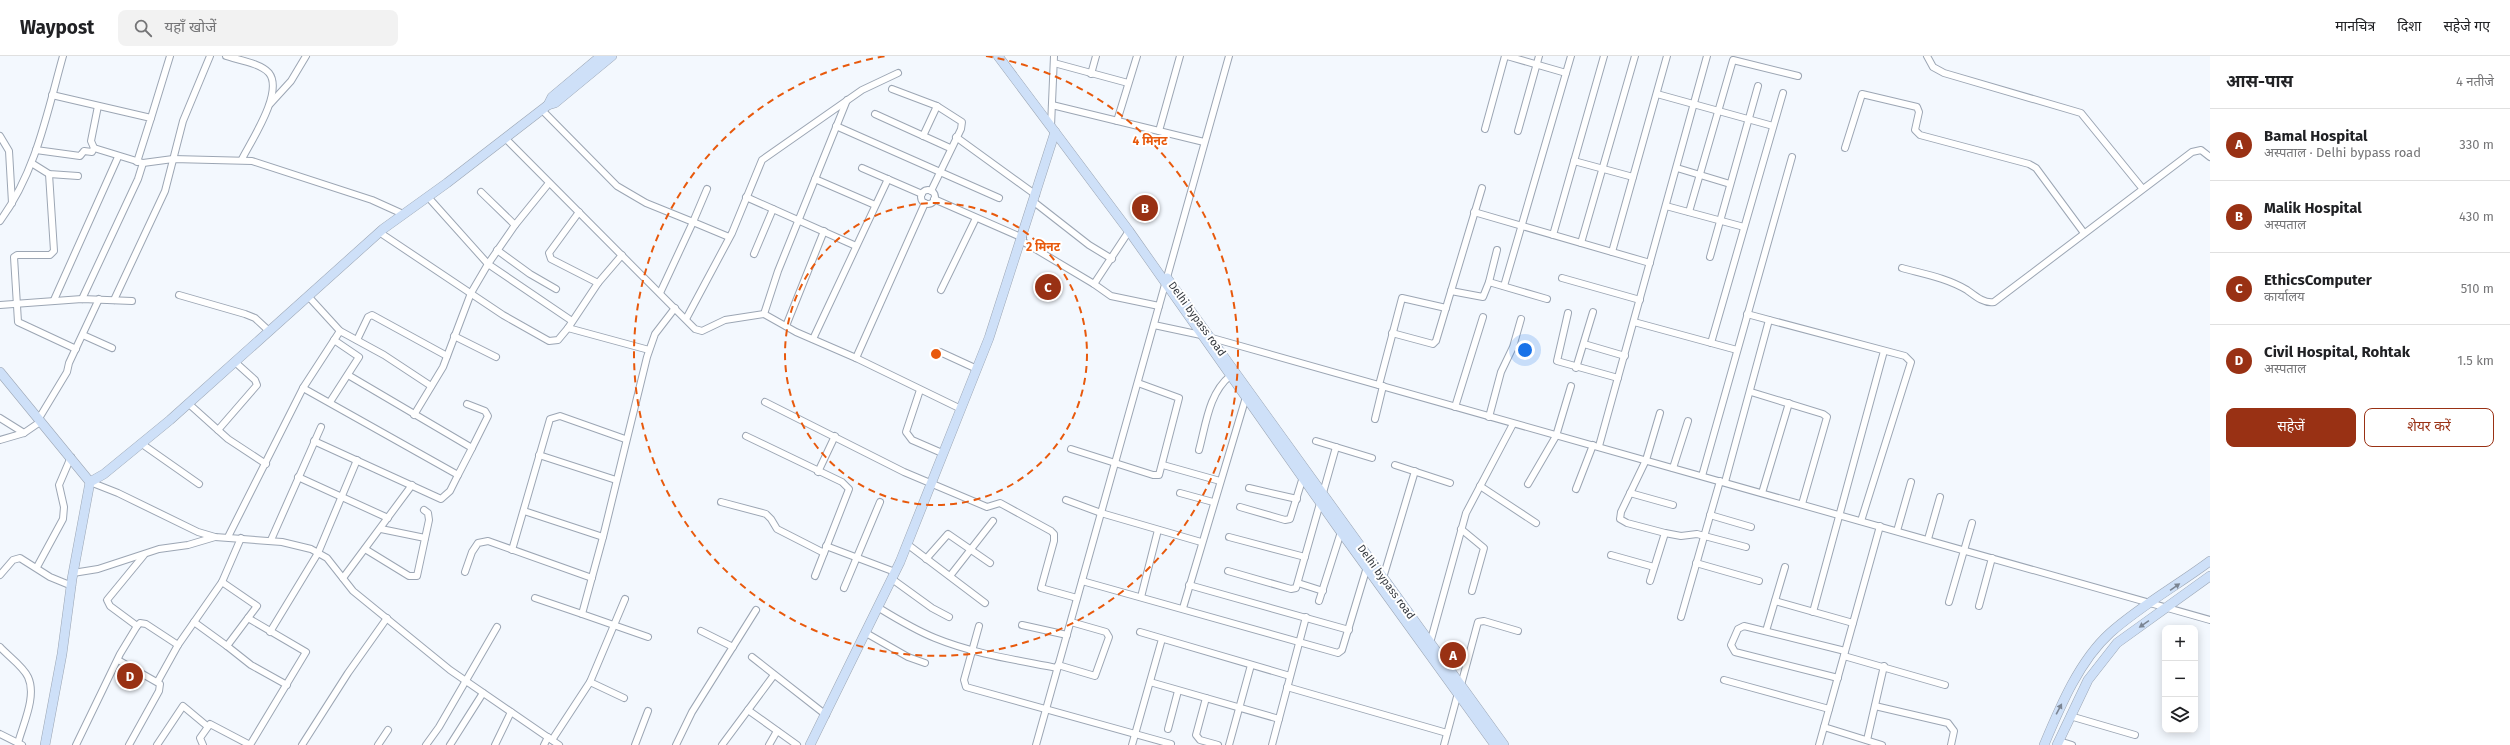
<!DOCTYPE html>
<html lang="hi">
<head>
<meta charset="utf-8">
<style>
  :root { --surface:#fff; --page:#f2f2f2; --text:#202124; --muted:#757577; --line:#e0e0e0; --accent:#993114 }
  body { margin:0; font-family:"Fira Sans","Noto Sans Devanagari",sans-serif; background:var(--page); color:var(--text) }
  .controls { position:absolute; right:12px; bottom:12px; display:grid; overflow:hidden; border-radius:8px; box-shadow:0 2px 10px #0003 }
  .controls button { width:36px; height:36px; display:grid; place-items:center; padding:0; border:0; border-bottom:1px solid var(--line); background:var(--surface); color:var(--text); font:20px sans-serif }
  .you { position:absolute; left:1525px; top:294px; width:14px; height:14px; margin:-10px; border:3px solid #fff; border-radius:50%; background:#1a73e8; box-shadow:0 0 0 6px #1a73e833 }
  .badge { display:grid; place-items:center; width:26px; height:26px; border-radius:50%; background:var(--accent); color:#fff; font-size:13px; font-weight:700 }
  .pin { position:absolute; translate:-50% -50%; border:2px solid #fff; box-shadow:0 1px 4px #0006 }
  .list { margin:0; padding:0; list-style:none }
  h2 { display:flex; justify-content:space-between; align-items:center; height:52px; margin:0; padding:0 16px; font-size:17px }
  h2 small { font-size:13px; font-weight:400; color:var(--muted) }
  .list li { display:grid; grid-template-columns:26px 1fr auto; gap:12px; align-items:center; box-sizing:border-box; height:72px; padding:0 16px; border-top:1px solid var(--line) }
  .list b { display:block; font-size:15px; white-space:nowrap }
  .list p { margin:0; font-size:13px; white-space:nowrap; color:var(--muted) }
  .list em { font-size:13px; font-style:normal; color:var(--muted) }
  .actions { display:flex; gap:8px; padding:12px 16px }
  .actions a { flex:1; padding:9px 0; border:1px solid var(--accent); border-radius:8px; text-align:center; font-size:14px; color:var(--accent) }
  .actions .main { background:var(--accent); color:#fff }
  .icon { flex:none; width:22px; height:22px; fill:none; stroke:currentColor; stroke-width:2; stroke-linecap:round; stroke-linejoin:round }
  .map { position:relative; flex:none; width:2210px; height:689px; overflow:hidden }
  header { display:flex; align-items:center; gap:24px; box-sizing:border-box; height:56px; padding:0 20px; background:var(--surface); border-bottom:1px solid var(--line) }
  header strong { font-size:19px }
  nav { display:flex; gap:22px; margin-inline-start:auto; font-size:14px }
  .search { width:280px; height:36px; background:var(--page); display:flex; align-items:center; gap:10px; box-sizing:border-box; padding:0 14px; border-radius:8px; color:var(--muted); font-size:15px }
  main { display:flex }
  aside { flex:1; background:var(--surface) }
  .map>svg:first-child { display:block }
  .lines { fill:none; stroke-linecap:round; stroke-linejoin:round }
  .street-casing { stroke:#9ca6b4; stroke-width:8 }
  .secondary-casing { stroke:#9ca6b4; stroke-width:10 }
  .street { stroke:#fff; stroke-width:6 }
  .secondary { stroke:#cee0f8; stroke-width:9 }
  .oneway { fill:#7b8593 }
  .ring { fill:none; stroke:#e8590c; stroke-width:2; stroke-dasharray:7 5 }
  .labels { text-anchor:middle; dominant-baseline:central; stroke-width:4; stroke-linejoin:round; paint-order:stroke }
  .street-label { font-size:11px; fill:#373b41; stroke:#fff }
  .centre { fill:#e8590c; stroke:#fff; stroke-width:2 }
  .ring-label { font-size:12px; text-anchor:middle; font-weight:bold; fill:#e8590c; stroke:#fff; stroke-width:4; stroke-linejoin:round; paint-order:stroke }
</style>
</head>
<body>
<header>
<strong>Waypost</strong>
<div class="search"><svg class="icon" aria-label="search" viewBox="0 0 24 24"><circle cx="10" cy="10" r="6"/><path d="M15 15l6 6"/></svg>यहाँ खोजें</div>
<nav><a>मानचित्र</a><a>दिशा</a><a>सहेजे गए</a></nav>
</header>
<main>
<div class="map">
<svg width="2210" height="689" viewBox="0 0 2210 689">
  <rect width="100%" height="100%" fill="#f3f8fe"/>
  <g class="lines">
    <defs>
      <g id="street">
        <path d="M 226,0 C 238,4 260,7 269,17 C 284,36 251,85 242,103"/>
        <polyline points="1507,0 1566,17"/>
        <polyline points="1927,0 1933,11 1944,17 2081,57 2142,132"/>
        <polyline points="1054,7 1128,27"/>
        <polyline points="1091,18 1096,0"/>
        <polyline points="892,33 937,50 962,66 961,73 931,135"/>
        <polyline points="1657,38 1773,70"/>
        <polyline points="52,39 151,62 137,106"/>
        <polyline points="847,44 778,215 764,258 796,276 856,302 961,353"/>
        <polyline points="270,48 291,25 306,0"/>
        <polyline points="1052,49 1204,86"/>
        <polyline points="542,54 617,130 646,147 693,166 660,237"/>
        <polyline points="875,58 950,92"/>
        <polyline points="151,62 170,0"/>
        <polyline points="1117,65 1137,0"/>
        <polyline points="836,70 999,142"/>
        <polyline points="1051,70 1054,0"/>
        <polyline points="1485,73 1505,0"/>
        <polyline points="1159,75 1180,0"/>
        <polyline points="1518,75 1539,0"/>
        <polyline points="0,80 9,95 12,147"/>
        <polyline points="923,80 937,50"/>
        <polyline points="956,81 1036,139"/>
        <polyline points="505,82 695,273 702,275 725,264 764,258"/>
        <polyline points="94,92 91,85 98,50"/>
        <polyline points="1845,92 1862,38 1917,51 1919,56 1915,74 1920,79 2029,108 2036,112 2084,177"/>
        <polyline points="36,94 80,100 84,95 92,96 94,92 143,107 173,103 252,105 372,144 403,158"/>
        <polyline points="1574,105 1633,121"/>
        <polyline points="33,108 49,118 78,120"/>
        <polyline points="862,112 922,138"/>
        <polyline points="1677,112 1730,128"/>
        <polyline points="49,118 54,195 50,199 17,199 14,201 18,266 76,293"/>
        <polyline points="815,123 875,149"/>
        <polyline points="707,133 693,166 729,181"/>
        <circle cx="928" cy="141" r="7"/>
        <polyline points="481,136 515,169"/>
        <polyline points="428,141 488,208 572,265"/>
        <polyline points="746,141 856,190"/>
        <polyline points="934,143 1023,182"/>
        <polyline points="1034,146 1089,189 1112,203"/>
        <polyline points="1666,150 1744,171"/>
        <polyline points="579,156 549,197 551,203 598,227 622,199"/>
        <polyline points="1474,156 1650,207"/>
        <polyline points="1689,156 1733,4 1798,20"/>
        <path d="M 0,165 C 36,116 47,57 63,0"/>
        <polyline points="379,176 503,259 549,285 558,284 568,272"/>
        <polyline points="1553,179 1604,0"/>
        <polyline points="1022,185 1094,228 1111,240 1159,250"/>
        <polyline points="1581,187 1635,0"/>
        <polyline points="497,194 530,218 556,233"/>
        <polyline points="1612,196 1667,0"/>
        <polyline points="754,198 773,153"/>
        <polyline points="1710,201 1758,30"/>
        <path d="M 1902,212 C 1924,218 1947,222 1967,234 C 1974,239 1984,248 1994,246 L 2192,96 L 2201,94 L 2210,101"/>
        <polyline points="1562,222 1640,244"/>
        <polyline points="1489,226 1497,194"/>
        <polyline points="598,227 568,272 649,294"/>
        <polyline points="1094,228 1129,175"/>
        <polyline points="1504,230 1571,0"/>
        <polyline points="941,234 976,162"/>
        <polyline points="1451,235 1483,241 1489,226 1547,243"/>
        <polyline points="179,239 245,258 255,262 269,275"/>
        <polyline points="308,240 340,275 384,299 431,330"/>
        <polyline points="82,243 138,123 143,107"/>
        <polyline points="54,244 118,101"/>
        <polyline points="114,244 165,135 183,65 210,0"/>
        <polyline points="0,249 82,243 132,245"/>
        <polyline points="1568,257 1557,305 1618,322"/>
        <polyline points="1747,258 1905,300 1911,306 1861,465"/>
        <polyline points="686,263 732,177 762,104 862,34 898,17"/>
        <polyline points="1634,266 1737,294"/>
        <polyline points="1154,269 1201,279"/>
        <polyline points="786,270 824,175"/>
        <polyline points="1392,277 1433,288 1436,285 1482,132"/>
        <polyline points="83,279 112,292"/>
        <polyline points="454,280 496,301"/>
        <polyline points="1212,282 2210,564"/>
        <polyline points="813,283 888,123"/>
        <polyline points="357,284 368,261 372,259 447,300"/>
        <polyline points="1711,287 1783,37"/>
        <polyline points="1584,288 1625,300"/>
        <polyline points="940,296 977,313"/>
        <polyline points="856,302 925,147"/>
        <polyline points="1576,312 1593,256"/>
        <polyline points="1379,329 1402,242 1446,252"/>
        <polyline points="303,332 458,419 472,392 348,319"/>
        <polyline points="920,334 906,376 912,384 942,397"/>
        <polyline points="1751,336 1823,358 1827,361 1802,448"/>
        <polyline points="330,346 359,301 334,284"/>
        <polyline points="765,346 904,416 987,451 1000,447 1051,475 1054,478 1054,485 1041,532 1077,542"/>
        <polyline points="189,348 228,383 266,408"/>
        <polyline points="467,348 485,355 488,360 472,392"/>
        <polyline points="1455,351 1483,261"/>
        <polyline points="1660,357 1646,404 1621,456 1620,463 1627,467 1665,477 1681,480 1697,478 1746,491"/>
        <polyline points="414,359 443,311 471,237 488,208 515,169 549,127"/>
        <polyline points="1489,361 1501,316 1513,291 1521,263"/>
        <polyline points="0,362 24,377"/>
        <polyline points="1375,363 1383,330"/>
        <polyline points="38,364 67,316 69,307 99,243"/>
        <polyline points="218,374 257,329 255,324 235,306"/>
        <polyline points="746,380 842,426 849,433 815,520"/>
        <polyline points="0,384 24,377 40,366"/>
        <polyline points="314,385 441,443 450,435 458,419"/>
        <polyline points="1316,385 1372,402"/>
        <polyline points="142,388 199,428"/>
        <polyline points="1599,390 1707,0"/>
        <polyline points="1071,393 1153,419 1159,419 1179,342 1138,327"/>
        <path d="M 1199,394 C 1206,368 1209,337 1230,320"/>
        <polyline points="539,399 616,424"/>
        <polyline points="1163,409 1220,425"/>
        <polyline points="1395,409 1450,427"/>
        <polyline points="1673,412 1688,365"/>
        <polyline points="818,416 835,380"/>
        <polyline points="1702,420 1792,101"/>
        <polyline points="298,421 388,462"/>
        <polyline points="90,426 118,437 198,476 215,481 282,486 311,493 327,502 353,535 450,614 559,689"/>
        <polyline points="1725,426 1769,264"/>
        <polyline points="1528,428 1556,380 1571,330"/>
        <polyline points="1480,430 1536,467"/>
        <polyline points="1249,432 1297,443"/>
        <polyline points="1576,433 1593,389"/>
        <polyline points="1180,437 1213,446"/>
        <polyline points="1630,437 1673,449"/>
        <polyline points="1762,437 1789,347"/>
        <polyline points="1066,444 1101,457 1201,486"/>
        <polyline points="721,446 766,458 771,463 777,473 824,497"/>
        <polyline points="1240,451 1285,464 1290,463 1303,421"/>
        <polyline points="524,455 603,481"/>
        <polyline points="1710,459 1751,471"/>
        <polyline points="381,473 425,482"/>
        <polyline points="1461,473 1484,492 1472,535"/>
        <polyline points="1897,475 1911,426"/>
        <polyline points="228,481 303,332 340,275"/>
        <polyline points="1229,481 1305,501"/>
        <polyline points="1928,483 1940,441"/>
        <polyline points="271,484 321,371"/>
        <polyline points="907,488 985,547"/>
        <polyline points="826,490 895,516"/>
        <polyline points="365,493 409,520 417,520 429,464 428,457 424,454"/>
        <polyline points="512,494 550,363 560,360 625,383"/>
        <polyline points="1611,499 1654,511"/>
        <polyline points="926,503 948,478 990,507"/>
        <polyline points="1696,507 1759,525"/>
        <polyline points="37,511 63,463 64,451 59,429 71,401"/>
        <polyline points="1228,515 1291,533 1296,532 1336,391"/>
        <polyline points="465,516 472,496 478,487 488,485 592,522"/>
        <polyline points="73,517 98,513 159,493 188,489 215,481"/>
        <polyline points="0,519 13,504 20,502 50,521 72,530"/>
        <polyline points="950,520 993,465"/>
        <polyline points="343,522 412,429"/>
        <polyline points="1383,522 1415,415"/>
        <polyline points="892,523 932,552 949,561"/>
        <polyline points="1082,525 1338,597 1342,594 1367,511"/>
        <polyline points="1650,525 1665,477"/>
        <polyline points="222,526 257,550 227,590 251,609 287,629"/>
        <polyline points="1298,527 1323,535"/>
        <polyline points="1189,529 1349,574"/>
        <polyline points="844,532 880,446"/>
        <polyline points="1141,541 1158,474"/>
        <polyline points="535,542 582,558"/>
        <polyline points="1319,545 1341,476 1343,475"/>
        <polyline points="1775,545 1853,567"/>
        <polyline points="1949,546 1972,467"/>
        <polyline points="1979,550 1992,502"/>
        <path d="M 879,552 C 897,563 915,574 935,582 C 974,598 1017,604 1057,612"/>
        <polyline points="1183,552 1246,341"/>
        <polyline points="1813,556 1884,295"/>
        <polyline points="1681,561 1720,425"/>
        <polyline points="248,562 306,596 250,689"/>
        <polyline points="194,566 227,590"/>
        <polyline points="1022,569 1067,579"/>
        <polyline points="137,570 110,550 107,544 144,499"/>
        <polyline points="979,570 964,624 966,631 1171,688"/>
        <polyline points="701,575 733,591"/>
        <polyline points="1766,575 1785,511"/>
        <polyline points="270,576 318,497 357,404"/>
        <polyline points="1140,576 1290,620"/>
        <polyline points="866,577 908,601 925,607"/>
        <polyline points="648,581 582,558 603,481 647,301 655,278 675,252"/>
        <polyline points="1430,587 1466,457 1513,368"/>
        <path d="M 0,591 C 8,600 23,610 28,621 C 37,640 23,668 18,687"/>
        <polyline points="1844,600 1945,629"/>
        <polyline points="752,601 826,659"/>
        <polyline points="118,604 160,628 159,635 129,689"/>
        <polyline points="1058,609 1095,620 1109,581 1106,576 1071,566"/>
        <polyline points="1838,622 1735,596 1731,589 1738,573 1744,570 1845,595"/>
        <polyline points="1724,624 1829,653"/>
        <polyline points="158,625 178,589 222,526 241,482"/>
        <polyline points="590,626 624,642"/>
        <polyline points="1150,626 1279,663"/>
        <polyline points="1461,629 1478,566 1484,565 1518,575"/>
        <polyline points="1287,631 1447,677"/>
        <polyline points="1206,642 1196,679 1200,684 1218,689"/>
        <polyline points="1875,650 1948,667 1954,675 1951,689"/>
        <polyline points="748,654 797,689"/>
        <polyline points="2070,660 2135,679"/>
        <polyline points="1824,671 1882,689"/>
        <polyline points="1168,673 1178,635"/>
        <polyline points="0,678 22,689"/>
        <polyline points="552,684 590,626 625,543"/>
        <polyline points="1867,684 1884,610"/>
        <polyline points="2059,685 2072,689"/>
        <polyline points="76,689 120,598 137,570 140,567 146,568 178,589"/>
        <polyline points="157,689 183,650 207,670"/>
        <polyline points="203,689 200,682 210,668 250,689"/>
        <polyline points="302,689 348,617 387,562"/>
        <polyline points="378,689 388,674"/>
        <polyline points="426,689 439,671 497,571"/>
        <polyline points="450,689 483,637"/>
        <polyline points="495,689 511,656"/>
        <polyline points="544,689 548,681"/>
        <polyline points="635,689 648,655"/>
        <polyline points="676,689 692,656 756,554"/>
        <polyline points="722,689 774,619"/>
        <polyline points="769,689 777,675"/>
        <polyline points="1036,689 1229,0"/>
        <polyline points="1132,689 1162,583"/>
        <polyline points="1229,689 1251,609"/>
        <polyline points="1272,689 1306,561"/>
        <polyline points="1444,689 1458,637"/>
        <polyline points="1819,689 1880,470"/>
      </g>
      <g id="secondary">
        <polyline points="998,0 1129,175 1341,476 1495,689"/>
        <polyline points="548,49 552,41 601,0"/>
        <polyline points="1167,222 1504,689"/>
        <polyline points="0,316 90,426"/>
        <polyline points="45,689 62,598 72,523 90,426 104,418 170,364 383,173 447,127 548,49 555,47 612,0"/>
        <polyline points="810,689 900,506 989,282 1055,76"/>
        <path d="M 2044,689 C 2060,651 2079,605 2110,577 C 2140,550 2178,529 2210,505"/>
        <polyline points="2057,689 2088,624 2117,587 2210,520"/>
      </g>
    </defs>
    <use href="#street" class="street-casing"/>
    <use href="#secondary" class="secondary-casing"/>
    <use href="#street" class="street"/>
    <use href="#secondary" class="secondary"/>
  </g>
  <defs><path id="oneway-solid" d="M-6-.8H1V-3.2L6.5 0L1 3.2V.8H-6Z"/></defs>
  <g class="oneway">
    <use href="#oneway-solid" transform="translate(2175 531) rotate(-35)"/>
    <use href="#oneway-solid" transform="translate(2144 568) rotate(145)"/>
    <use href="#oneway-solid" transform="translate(2059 653) rotate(-62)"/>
  </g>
  <g class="ring">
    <circle cx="936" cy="298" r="151"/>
    <path d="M986 0A302 302 0 1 1 886 0"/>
  </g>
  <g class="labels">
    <g class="street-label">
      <text transform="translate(1197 263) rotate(54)">Delhi bypass road</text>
      <text transform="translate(1386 526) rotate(54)">Delhi bypass road</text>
    </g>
  </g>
  <circle cx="936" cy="298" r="6" class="centre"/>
  <g class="ring-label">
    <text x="1150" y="89">4 मिनट</text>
    <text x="1043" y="195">2 मिनट</text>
  </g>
</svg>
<div class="controls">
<button>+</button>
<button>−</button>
<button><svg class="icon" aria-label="layers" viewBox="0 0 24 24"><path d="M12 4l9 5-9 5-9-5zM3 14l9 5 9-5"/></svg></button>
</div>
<div class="you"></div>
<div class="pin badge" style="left:1453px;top:599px">A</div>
<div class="pin badge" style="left:1145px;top:152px">B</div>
<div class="pin badge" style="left:1048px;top:231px">C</div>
<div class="pin badge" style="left:130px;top:620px">D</div>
</div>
<aside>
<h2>आस-पास<small>4 नतीजे</small></h2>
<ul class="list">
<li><span class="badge">A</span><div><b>Bamal Hospital</b><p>अस्पताल · Delhi bypass road</p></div><em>330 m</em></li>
<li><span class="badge">B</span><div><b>Malik Hospital</b><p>अस्पताल</p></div><em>430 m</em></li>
<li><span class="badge">C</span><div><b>EthicsComputer</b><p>कार्यालय</p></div><em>510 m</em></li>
<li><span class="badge">D</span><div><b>Civil Hospital, Rohtak</b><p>अस्पताल</p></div><em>1.5 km</em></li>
</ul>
<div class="actions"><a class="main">सहेजें</a><a>शेयर करें</a></div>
</aside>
</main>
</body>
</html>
